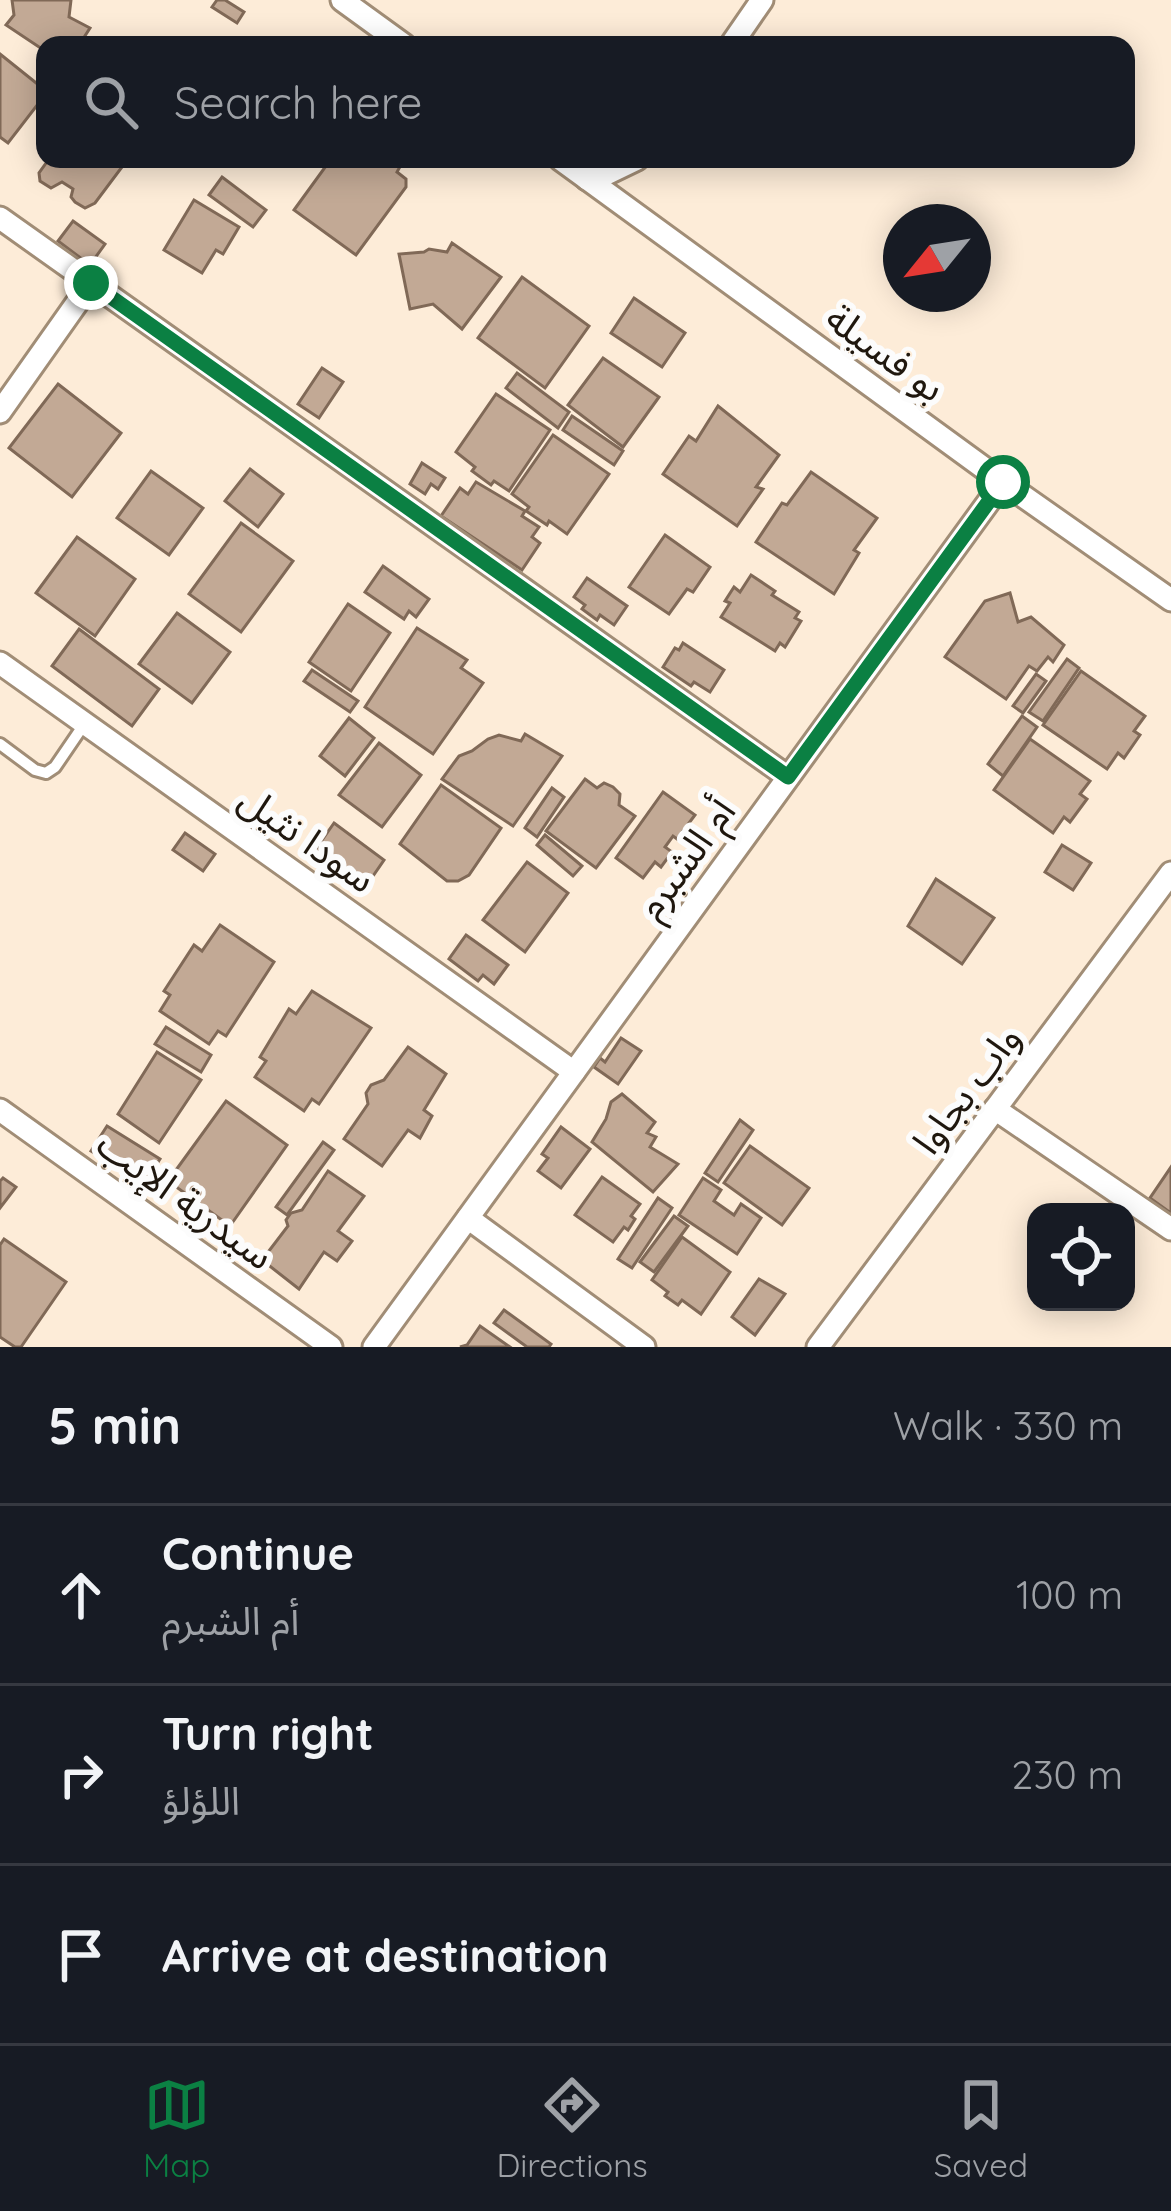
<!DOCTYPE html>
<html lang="en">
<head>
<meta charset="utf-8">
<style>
  :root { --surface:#171b24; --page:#242831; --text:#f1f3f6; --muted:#9ea1a6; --line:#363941; --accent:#0b8043 }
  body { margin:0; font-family:Quicksand,"Noto Sans Arabic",sans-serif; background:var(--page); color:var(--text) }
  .controls { position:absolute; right:36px; bottom:36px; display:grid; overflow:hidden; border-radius:24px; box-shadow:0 6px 30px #0003 }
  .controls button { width:108px; height:108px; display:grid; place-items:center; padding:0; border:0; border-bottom:3px solid var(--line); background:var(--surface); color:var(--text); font:60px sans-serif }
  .compass { position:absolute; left:883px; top:204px; width:108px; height:108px; border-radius:50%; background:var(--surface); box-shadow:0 6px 30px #0003; rotate:240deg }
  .stop { position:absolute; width:36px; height:36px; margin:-27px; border:9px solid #0b8043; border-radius:50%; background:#fff }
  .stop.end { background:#0b8043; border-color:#fff; box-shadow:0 3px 12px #0008 }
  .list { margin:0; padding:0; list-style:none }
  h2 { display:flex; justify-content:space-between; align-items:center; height:156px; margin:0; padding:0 48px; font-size:51px }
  h2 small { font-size:39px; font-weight:400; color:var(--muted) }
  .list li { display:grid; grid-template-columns:78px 1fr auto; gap:36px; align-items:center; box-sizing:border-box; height:180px; padding:0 48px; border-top:3px solid var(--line) }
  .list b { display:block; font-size:45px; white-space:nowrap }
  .list p { margin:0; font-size:39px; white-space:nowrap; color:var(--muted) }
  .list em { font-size:39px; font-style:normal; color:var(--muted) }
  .icon { flex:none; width:66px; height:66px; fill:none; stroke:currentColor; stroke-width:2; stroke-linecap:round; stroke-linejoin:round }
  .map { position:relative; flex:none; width:1171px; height:1347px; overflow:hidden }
  .search { position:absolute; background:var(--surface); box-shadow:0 6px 30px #0003; left:36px; right:36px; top:36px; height:132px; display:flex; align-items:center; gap:30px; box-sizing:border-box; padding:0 42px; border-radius:24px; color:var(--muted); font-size:45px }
  .sheet { height:696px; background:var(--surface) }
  nav { display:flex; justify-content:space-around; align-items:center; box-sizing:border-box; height:168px; border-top:3px solid var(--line); background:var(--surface); font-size:33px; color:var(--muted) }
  nav a { display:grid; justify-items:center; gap:6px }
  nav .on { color:var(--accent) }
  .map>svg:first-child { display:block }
  .building { fill:#c2a995; stroke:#806957; stroke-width:3 }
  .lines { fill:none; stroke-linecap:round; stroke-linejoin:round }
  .lane-casing { stroke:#a18d76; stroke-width:16 }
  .street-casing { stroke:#a18d76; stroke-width:27 }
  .lane { stroke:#fff; stroke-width:10 }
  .street { stroke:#fff; stroke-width:21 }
  .route { stroke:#0b8043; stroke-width:15 }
  .labels { text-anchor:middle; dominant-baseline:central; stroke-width:12; stroke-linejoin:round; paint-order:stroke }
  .street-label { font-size:39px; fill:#1f170e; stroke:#fcfcfc }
</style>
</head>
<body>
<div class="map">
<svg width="1171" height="1347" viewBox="0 0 1171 1347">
  <rect width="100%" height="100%" fill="#fdecd8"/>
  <g class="building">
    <polygon points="12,0 71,0 69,17 90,28 79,45 45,45 45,51 6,25 14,15"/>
    <polygon points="217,0 225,0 244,12 237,23 212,7"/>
    <polygon points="0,54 45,90 45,95 8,143 0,137"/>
    <polygon points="49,159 128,159 95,203 85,208 75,202 71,197 73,189 62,182 51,188 40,181 39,173"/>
    <polygon points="331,159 395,159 402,163 397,172 406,179 406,187 356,255 294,210"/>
    <polygon points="222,177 266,210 253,227 209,195"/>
    <polygon points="194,200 239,227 223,254 216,250 202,273 164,250"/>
    <polygon points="73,221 105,244 90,265 58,241"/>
    <polygon points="452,243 501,277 462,329 433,304 410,309 399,254 424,252 429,249 447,252"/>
    <polygon points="522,277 589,326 545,388 478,338"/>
    <polygon points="634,298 685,333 662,367 611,333"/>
    <polygon points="603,358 659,397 623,447 568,405"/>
    <polygon points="322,368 343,382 319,418 298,404"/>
    <polygon points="517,373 569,412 558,428 506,388"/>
    <polygon points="58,384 121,433 72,497 9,448"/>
    <polygon points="496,394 550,430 509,491 494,481 491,485 472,471 475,467 456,452"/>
    <polygon points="718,406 779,455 756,487 763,489 737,526 663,474 689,436 696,441"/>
    <polygon points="572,416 623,451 614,465 563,430"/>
    <polygon points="553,435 609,474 567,534 549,521 547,525 526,511 529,507 512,494"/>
    <polygon points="422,463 445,478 438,489 431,484 425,494 410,484"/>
    <polygon points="250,469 283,494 258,527 225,501"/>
    <polygon points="151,471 203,508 169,555 117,518"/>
    <polygon points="811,472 877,518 854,550 859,553 834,594 756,542 782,503 787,505"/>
    <polygon points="476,482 525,511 522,516 539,527 532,537 540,543 522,570 441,516 460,488 468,494"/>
    <polygon points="241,523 293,561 241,632 189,594"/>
    <polygon points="665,535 710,567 693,592 687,589 669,614 629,587"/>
    <polygon points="77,537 135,579 95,636 36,593"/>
    <polygon points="383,566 429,599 416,617 409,611 404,619 365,592"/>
    <polygon points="751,575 775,591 772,595 799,612 795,618 801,621 785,647 780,643 775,651 721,617 730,603 725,601 734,587 740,592"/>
    <polygon points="587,578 627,606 614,625 600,615 597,620 582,609 585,605 574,597"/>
    <polygon points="1010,593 1018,622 1031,617 1064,645 1053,662 1048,657 1037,671 1029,666 1006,699 945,657 985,601"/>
    <polygon points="348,604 390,633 351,691 309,662"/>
    <polygon points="177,613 230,652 192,703 139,664"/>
    <polygon points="417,628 467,660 461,668 483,683 433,754 365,707"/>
    <polygon points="79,629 159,689 132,726 52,666"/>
    <polygon points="683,643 724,670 710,692 694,682 691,686 663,667 675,648 679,650"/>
    <polygon points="1067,659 1079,668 1043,721 1029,712"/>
    <polygon points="312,670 358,701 350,712 304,681"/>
    <polygon points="1081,671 1145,716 1134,731 1140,735 1124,758 1118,753 1107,769 1043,725"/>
    <polygon points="1036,674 1046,681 1023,713 1013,706"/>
    <polygon points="1022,716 1037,727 1003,776 988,764"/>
    <polygon points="349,718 374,738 345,776 320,756"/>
    <polygon points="525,734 562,756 513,826 442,779 459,756 472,751 488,739 499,735 521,741"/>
    <polygon points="1030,739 1090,781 1080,794 1087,799 1070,822 1064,817 1053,833 994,790"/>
    <polygon points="379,743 421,775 382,827 339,795"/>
    <polygon points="585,779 597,788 604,783 613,787 620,794 619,805 635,816 596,868 546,831"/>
    <polygon points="441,785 501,828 469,875 458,881 447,881 400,844"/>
    <polygon points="552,788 564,797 537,837 525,828"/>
    <polygon points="663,792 695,815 677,839 673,836 665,847 672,852 661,867 655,862 643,878 616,858"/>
    <polygon points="334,823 384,860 362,892 311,856"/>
    <polygon points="185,833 215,854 203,871 173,850"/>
    <polygon points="545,835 582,866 573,876 537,845"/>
    <polygon points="1062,845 1091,863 1073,890 1045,872"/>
    <polygon points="527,862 568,893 525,952 483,920"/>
    <polygon points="936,879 994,918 962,964 908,926"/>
    <polygon points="220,925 274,962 226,1036 218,1031 209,1044 160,1011 170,995 164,991 194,945 202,951"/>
    <polygon points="466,935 508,965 494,984 483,975 478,981 449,959"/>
    <polygon points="312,991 371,1028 319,1104 312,1099 304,1111 255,1077 266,1061 260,1057 289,1009 296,1014"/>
    <polygon points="166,1027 211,1055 201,1072 155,1044"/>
    <polygon points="621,1038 641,1051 618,1084 594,1067 600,1058 605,1062"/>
    <polygon points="408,1047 446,1074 424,1110 432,1116 420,1138 408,1130 382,1166 344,1139 368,1104 366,1093 371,1085 384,1080"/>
    <polygon points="157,1052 201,1080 159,1143 118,1114"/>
    <polygon points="622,1094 655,1122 647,1133 656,1137 650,1147 678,1164 653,1192 592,1142 606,1119 611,1102"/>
    <polygon points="226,1101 287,1145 230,1226 168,1181"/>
    <polygon points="740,1120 753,1130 718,1182 705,1173"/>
    <polygon points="107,1126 160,1159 144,1184 91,1151"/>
    <polygon points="561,1127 590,1149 561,1188 538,1171 548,1158 542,1154"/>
    <polygon points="323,1142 334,1150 287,1215 276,1207"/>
    <polygon points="750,1146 809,1188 782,1225 724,1183"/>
    <polygon points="1171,1167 1171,1213 1150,1198"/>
    <polygon points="328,1171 364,1196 338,1231 352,1241 337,1261 324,1252 299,1289 262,1260 288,1226 286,1220 291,1213 302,1210"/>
    <polygon points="602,1177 640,1204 631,1216 635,1219 628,1230 624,1227 613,1242 575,1215"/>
    <polygon points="3,1178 16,1187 0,1208 0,1181"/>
    <polygon points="703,1178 721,1190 714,1201 734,1215 741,1204 761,1218 737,1254 679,1215"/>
    <polygon points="658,1198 672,1208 632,1268 618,1259"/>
    <polygon points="674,1216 688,1226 654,1272 640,1262"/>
    <polygon points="682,1237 730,1272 701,1314 682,1300 678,1305 665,1296 668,1292 652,1280"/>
    <polygon points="4,1239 66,1282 21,1347 15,1347 0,1337 0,1245"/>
    <polygon points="759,1279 785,1294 755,1335 732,1317"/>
    <polygon points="504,1310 551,1344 549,1347 527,1347 494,1323"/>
    <polygon points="480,1326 510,1347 460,1347 467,1345"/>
  </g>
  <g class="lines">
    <defs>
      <polyline id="lane" points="0,744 35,770 46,773 55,767 85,723"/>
      <g id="street">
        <polyline points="342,0 404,45"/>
        <polyline points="731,45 762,0"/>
        <polyline points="560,159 1003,482 1171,600"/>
        <polyline points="587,179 606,174 637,159"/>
        <polyline points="0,218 788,777"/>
        <polyline points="0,412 91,283"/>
        <polyline points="0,663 574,1072"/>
        <polyline points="995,1109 1171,1229"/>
        <polyline points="0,1110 331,1347"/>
        <polyline points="468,1218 644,1347"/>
        <polyline points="374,1347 1003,482"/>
        <polyline points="818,1347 1171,873"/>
      </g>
    </defs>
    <use href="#lane" class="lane-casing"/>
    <use href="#street" class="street-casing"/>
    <use href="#lane" class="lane"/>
    <use href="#street" class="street"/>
  </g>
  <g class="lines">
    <polyline class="route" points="91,283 788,777 1003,482"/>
  </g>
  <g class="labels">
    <g class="street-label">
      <text transform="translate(886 352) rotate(36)">بو فسيلة</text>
      <text transform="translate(308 838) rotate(35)">سودا نثيل</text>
      <text transform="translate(685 858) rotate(-54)">أم الشبرم</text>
      <text transform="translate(966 1089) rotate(-53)">واب بجاوا</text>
      <text transform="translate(186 1199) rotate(36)">سيدرية الإيب</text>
    </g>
  </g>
</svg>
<div class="controls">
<button><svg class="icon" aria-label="locate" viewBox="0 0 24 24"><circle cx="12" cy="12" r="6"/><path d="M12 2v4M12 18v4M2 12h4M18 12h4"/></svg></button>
</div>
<svg class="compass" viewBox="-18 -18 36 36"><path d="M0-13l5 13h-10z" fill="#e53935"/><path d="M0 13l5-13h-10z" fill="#9ea1a6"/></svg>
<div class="stop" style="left:1003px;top:482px"></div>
<div class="stop end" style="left:91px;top:283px"></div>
<div class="search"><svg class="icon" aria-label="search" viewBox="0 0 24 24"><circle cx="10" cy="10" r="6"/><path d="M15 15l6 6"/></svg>Search here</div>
</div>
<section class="sheet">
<h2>5 min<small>Walk · 330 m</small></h2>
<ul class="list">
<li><svg class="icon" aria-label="ahead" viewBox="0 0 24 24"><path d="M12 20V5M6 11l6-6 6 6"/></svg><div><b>Continue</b><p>أم الشبرم</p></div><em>100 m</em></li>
<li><svg class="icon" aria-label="right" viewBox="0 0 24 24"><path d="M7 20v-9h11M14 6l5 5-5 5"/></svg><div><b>Turn right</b><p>اللؤلؤ</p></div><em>230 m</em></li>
<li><svg class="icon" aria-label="arrive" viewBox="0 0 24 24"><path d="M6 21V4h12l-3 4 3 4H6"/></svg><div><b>Arrive at destination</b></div></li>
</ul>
</section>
<nav>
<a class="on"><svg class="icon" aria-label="map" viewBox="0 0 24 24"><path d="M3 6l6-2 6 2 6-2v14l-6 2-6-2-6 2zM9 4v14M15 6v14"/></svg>Map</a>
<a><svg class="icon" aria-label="directions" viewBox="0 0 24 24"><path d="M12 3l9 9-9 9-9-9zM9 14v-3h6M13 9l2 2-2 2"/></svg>Directions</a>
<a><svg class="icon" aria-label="saved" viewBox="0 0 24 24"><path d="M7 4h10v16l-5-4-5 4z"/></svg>Saved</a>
</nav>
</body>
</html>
